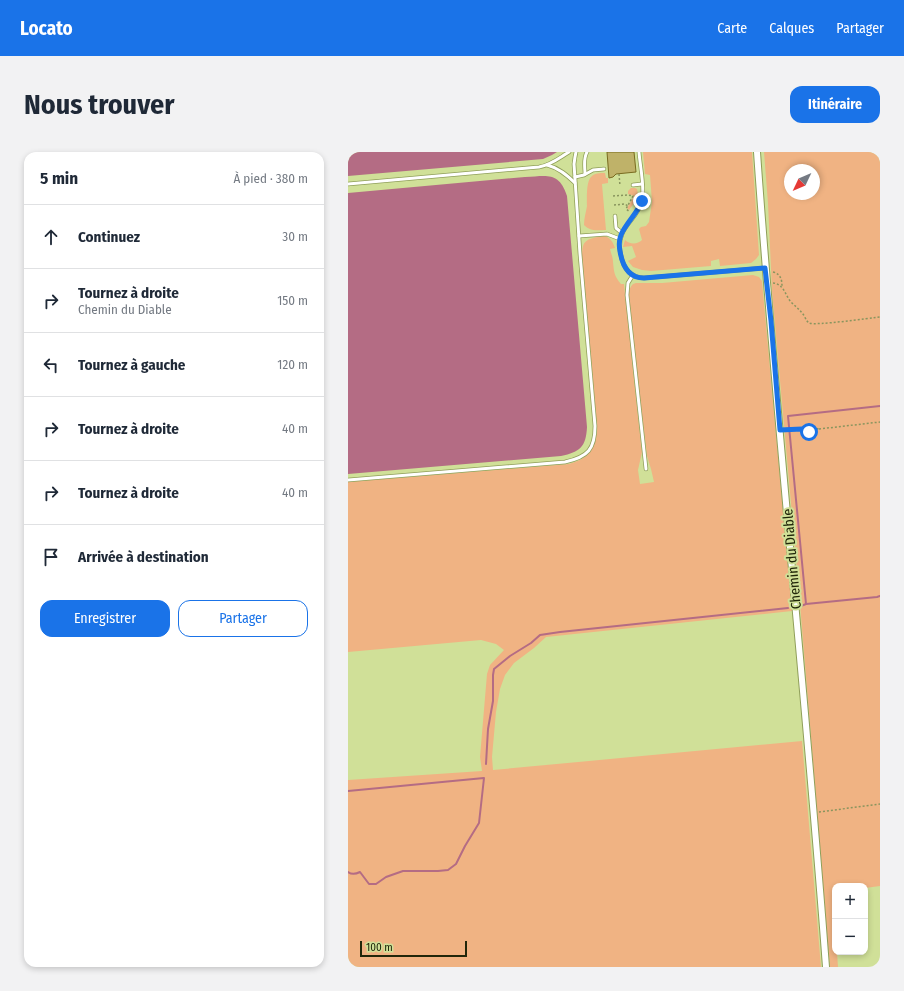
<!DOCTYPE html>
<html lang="fr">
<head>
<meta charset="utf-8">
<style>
  :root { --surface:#fff; --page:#f2f2f3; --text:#1f2937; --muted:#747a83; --line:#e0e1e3; --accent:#1a73e8 }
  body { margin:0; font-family:"Fira Sans Condensed",sans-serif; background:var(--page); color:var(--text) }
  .controls { position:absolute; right:12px; bottom:12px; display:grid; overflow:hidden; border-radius:8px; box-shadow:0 2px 6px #0003 }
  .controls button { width:36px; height:36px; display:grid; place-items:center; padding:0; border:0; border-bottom:1px solid var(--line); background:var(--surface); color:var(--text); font:20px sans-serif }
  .compass { position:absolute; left:436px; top:12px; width:36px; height:36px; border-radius:50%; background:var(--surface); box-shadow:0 2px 6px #0003; rotate:226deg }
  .scale { position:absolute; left:12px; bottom:10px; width:107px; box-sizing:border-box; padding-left:4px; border:2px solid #21270a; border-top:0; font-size:11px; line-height:14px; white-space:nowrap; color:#21270a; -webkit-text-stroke:3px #d0e098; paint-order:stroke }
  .stop { position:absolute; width:12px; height:12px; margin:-9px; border:3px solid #1a73e8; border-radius:50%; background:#fff }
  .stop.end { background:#1a73e8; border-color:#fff; box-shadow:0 1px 4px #0008 }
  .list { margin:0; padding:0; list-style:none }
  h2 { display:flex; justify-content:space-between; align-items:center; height:52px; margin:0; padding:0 16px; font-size:17px }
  h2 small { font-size:13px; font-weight:400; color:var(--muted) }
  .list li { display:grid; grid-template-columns:26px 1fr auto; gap:12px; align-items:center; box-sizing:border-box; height:64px; padding:0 16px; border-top:1px solid var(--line) }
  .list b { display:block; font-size:15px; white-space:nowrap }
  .list p { margin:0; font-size:13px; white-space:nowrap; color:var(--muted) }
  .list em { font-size:13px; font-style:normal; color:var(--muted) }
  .actions { display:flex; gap:8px; padding:12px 16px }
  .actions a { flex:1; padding:9px 0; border:1px solid var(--accent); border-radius:12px; text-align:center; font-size:14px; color:var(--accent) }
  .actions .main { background:var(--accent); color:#fff }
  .icon { flex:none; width:22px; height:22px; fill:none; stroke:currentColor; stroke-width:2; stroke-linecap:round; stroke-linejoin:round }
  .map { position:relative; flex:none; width:532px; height:815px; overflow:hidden; border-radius:12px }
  header { display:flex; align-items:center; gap:24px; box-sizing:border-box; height:56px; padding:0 20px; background:var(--accent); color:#fff }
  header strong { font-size:19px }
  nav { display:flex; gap:22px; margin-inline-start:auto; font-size:14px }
  .intro { display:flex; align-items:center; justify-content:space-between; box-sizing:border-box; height:96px; padding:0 24px }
  h1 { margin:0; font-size:28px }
  .button { padding:10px 18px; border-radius:12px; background:var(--accent); color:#fff; font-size:14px; font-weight:700 }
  main { display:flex; gap:24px; padding:0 24px }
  aside { flex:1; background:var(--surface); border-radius:12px; box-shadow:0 2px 6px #0003 }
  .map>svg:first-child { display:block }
  .green { fill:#f0b383; fill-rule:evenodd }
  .water { fill:#b46c84 }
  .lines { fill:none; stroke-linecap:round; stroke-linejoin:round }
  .stream { stroke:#b46c84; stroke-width:2 }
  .building { fill:#bfb269; stroke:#786a1f }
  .lane-casing { stroke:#8f9e59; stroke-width:4.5 }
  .street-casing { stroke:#8f9e59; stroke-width:8 }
  .path { stroke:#89955e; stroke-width:1.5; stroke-dasharray:2 2; stroke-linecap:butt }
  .lane { stroke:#fff; stroke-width:3 }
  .street { stroke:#fff; stroke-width:6 }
  .route { stroke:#1a73e8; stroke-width:5 }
  .labels { text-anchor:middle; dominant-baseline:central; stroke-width:4; stroke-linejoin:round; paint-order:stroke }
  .street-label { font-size:14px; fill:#21270a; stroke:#d0e098 }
</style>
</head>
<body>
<header>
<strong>Locato</strong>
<nav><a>Carte</a><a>Calques</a><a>Partager</a></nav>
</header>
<div class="intro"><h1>Nous trouver</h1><a class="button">Itinéraire</a></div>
<main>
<aside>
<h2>5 min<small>À pied · 380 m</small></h2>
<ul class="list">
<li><svg class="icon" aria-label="ahead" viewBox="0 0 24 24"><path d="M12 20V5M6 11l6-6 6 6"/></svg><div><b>Continuez</b></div><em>30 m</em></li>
<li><svg class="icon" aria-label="right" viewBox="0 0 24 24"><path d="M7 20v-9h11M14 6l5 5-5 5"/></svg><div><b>Tournez à droite</b><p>Chemin du Diable</p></div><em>150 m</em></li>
<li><svg class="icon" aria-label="left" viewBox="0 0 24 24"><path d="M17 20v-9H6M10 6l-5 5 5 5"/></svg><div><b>Tournez à gauche</b></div><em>120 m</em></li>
<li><svg class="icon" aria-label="right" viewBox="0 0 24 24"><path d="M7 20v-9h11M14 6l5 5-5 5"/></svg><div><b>Tournez à droite</b></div><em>40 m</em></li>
<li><svg class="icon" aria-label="right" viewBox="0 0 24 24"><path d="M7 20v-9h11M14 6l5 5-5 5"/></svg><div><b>Tournez à droite</b></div><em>40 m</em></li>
<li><svg class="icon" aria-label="arrive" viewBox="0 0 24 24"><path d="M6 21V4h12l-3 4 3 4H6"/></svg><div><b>Arrivée à destination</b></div></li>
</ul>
<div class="actions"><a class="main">Enregistrer</a><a>Partager</a></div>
</aside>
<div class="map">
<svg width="532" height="815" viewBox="0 0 532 815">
  <rect width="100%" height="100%" fill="#d0e098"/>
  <g class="green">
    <path d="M 295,0 L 404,0 L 411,103 L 408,107 L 403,111 L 372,114 L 371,107 L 363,109 L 363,114 L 303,119 L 294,118 L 285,115 L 280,109 L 288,105 L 284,94 L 275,95 L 277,88 C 281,92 289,93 294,88 L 291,77 L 293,75 L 298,74 L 301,70 L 304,50 L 302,23 L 297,22 Z"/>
    <path d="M 416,0 L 532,0 L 532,734 L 517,736 L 517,734 L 487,734 L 487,800 L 489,800 L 490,815 L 482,815 L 452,452 L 424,139 L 420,51 ZM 442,18 L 466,18 L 466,42 L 442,42 Z"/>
    <path d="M 257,21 L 258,26 L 260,26 L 260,31 L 254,32 L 258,78 C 249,78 243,80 236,73 C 236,66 238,60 239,54 C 239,47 238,30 243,25 C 246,21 252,21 257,21 Z"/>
    <path d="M 283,36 L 287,36 L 289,37 C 292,46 285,52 281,58 L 279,56 L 286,44 L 280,42 L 280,39 Z"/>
    <path d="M 256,84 C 262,85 265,90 267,96 L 262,97 C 263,101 265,106 265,110 C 266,120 266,124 273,132 L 276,132 L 293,292 L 294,300 L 290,318 L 292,332 L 306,330 L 303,317 L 299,304 L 288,214 L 281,143 C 281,138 282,135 285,132 L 288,131 L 314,131 L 405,123 L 411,125 L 414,129 L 444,459 L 198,485 L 186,496 L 166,511 L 157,523 L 152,537 L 148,560 L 144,605 L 145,618 L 454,589 L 473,815 L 0,815 L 0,628 L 134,619 L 132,605 L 139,522 L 142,513 L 156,498 L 148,492 L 133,488 L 0,500 L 0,330 L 221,312 C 242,306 248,296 249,275 L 234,104 C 234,101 234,97 235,94 C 237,86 249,85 256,84 Z"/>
  </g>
  <g class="water">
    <polygon points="0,0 209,0 204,3 195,7 0,24"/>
    <path d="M 177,25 C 199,24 211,19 219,44 L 239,275 C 238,295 232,300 213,304 L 0,322 L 0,41 Z"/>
  </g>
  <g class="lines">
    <g class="stream">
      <polyline points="458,452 440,264 532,254"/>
      <polyline points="453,454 458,452 529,445 532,444"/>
      <polyline points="138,612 140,577 145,549 145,523 146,517 162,504 183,491 192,483 212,480 440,456"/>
      <path d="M 0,639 L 136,626 L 131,671 L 117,694 L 108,712 L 100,718 L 90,719 L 55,719 L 38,725 L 28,732 L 21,732 L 12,720 C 8,722 4,723 0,720"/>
    </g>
  </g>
  <polygon class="building" points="259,0 286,0 288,20 268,22 265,25 261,26"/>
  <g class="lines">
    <defs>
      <g id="lane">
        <path d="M 291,0 C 292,14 297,36 294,49 C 289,69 269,74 272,99 C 273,104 274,109 276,113 C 280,121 287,126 296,126 L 417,116"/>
        <path d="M 199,13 C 211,16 219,23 227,31"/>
        <path d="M 237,22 C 237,15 235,7 239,0"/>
        <polyline points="227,25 236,23 245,18 256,17"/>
        <path d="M 0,32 L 191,15 C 203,13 211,6 221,0"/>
        <polyline points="285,33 294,32"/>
        <polyline points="267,64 268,76 274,81"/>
        <polyline points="231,84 259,82 272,87"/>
        <path d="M 285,123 L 280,131 L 279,143 C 285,201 292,259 298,317"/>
        <path d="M 0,328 L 217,310 C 240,305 247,297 247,274 L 232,102 L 226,12 L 227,5 L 228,0"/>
      </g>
      <path id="street" d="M 409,0 C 428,272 458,543 478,815"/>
    </defs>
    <use href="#lane" class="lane-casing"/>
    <use href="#street" class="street-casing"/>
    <g class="path">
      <polyline points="271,22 272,34"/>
      <polyline points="265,44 280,43 285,44 278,57 282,60"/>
      <polyline points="266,53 277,52 280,54"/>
      <path d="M 425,120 C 433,122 434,128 434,135"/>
      <path d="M 425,131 C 436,132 437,143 443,150 C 447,154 451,157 454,161 C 457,164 458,169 461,171 C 467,174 522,166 532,165"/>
      <polygon points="457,274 460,274 471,277 458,281 455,280 454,277 455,275"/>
      <polyline points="471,277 532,270"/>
      <polyline points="438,278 454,277"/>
      <polyline points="471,660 532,652"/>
    </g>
    <use href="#lane" class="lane"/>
    <use href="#street" class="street"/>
  </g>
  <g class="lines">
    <path class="route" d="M 294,49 C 289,62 278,71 273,83 C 271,88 271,94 272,99 C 274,112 280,126 296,126 L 417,116 L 423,169 L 432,278 L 454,277 L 455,280 L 458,281 L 461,280"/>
  </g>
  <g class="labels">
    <g class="street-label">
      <text transform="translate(444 407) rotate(-95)">Chemin du Diable</text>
    </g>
  </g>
</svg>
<div class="controls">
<button>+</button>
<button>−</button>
</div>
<svg class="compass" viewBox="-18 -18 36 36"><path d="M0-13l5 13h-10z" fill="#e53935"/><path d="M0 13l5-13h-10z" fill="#747a83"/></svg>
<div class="scale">100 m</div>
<div class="stop" style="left:461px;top:280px"></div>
<div class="stop end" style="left:294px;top:49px"></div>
</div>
</main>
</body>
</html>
